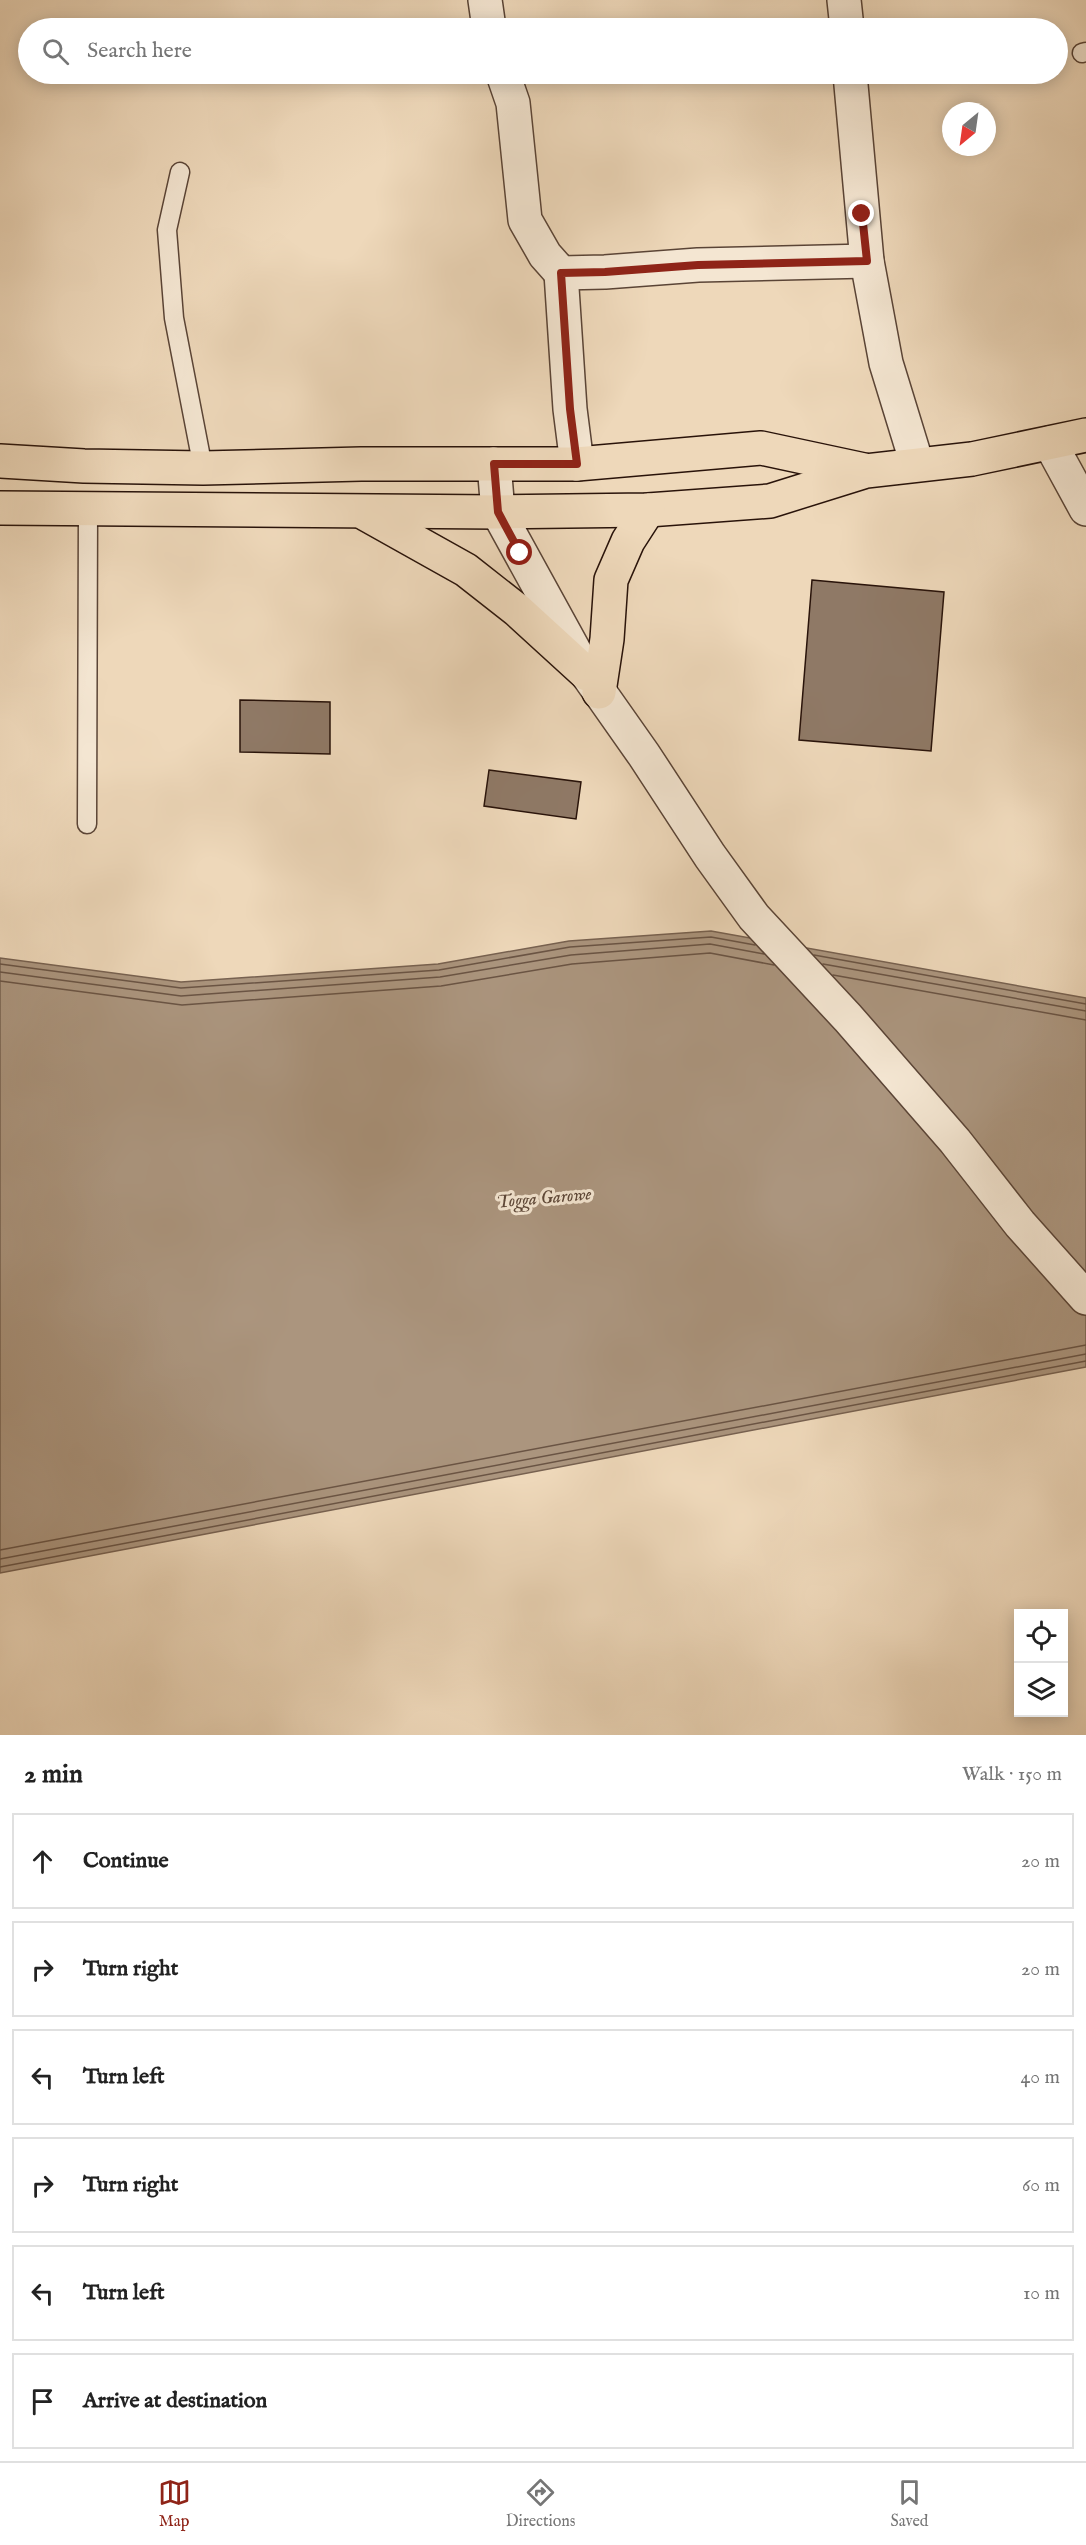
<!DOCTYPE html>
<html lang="en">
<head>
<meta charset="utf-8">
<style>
  :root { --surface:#fff; --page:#f6f6f6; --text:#222; --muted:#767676; --line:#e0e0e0; --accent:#8f2418 }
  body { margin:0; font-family:"IM FELL English",serif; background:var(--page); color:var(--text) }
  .controls { position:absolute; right:18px; bottom:18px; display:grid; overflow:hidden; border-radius:0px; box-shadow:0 3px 15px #0003 }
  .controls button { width:54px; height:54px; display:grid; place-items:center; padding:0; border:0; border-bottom:2px solid var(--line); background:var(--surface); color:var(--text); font:30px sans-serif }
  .compass { position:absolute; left:942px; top:102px; width:54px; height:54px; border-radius:50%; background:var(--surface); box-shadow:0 3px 15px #0003; rotate:209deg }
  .stop { position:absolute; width:18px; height:18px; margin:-14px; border:4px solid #8f2418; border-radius:50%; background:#fff }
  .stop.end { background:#8f2418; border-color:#fff; box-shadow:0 2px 6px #0008 }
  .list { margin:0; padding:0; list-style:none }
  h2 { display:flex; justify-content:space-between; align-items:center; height:78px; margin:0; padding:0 24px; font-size:26px }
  h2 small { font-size:20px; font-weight:400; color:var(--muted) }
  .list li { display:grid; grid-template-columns:39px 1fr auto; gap:18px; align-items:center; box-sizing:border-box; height:96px; margin:0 12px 12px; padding:0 12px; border:2px solid var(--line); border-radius:0px }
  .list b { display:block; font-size:22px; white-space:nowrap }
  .list em { font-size:20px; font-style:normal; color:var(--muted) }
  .icon { flex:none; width:33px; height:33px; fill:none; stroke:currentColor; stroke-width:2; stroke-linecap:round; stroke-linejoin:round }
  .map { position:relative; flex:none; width:1086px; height:1735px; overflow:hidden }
  .search { position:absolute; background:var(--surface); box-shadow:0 3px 15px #0003; left:18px; right:18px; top:18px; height:66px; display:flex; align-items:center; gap:15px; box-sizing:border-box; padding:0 21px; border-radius:33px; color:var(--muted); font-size:22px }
  .sheet { height:726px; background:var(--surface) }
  nav { display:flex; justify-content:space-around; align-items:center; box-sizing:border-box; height:84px; border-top:2px solid var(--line); background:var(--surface); font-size:16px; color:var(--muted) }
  nav a { display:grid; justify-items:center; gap:3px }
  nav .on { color:var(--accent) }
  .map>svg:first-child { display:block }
  .water { fill:#ab957e; stroke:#776150; stroke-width:1.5 }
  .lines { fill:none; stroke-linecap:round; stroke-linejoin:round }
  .shore { stroke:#6a5444; stroke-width:1.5 }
  .building { fill:#8f7966; stroke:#29130a; stroke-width:1.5 }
  .service-casing { stroke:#5a4436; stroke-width:21 }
  .minor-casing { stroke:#5a4436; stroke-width:36 }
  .primary-casing { stroke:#29130a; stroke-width:36 }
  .service { stroke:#f4e6d2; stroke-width:18 }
  .minor { stroke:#f4e6d2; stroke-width:33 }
  .primary { stroke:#eed8ba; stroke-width:33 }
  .route { stroke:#8f2418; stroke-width:8 }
  .labels { text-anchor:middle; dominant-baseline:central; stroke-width:6; stroke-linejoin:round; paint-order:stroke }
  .water-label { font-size:18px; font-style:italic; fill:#5d4738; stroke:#f4e6d2 }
</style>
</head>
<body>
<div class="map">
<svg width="1086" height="1735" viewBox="0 0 1086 1735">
  <rect width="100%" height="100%" fill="#eed8ba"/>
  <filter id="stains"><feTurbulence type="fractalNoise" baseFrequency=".00333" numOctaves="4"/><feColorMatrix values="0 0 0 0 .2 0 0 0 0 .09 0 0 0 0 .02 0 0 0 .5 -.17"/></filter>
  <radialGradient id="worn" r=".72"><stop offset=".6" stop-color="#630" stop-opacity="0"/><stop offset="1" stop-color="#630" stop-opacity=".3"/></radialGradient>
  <polygon class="water" points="711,931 1086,998 1086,1367 0,1573 0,958 181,982 438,964 569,941"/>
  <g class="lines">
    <g class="shore">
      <polyline points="814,955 1086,1004"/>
      <polyline points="0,964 181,988 439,970 570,947 711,937 755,945"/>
      <polyline points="823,964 1086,1011"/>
      <polyline points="0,972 181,996 440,977 571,955 710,944 764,954"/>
      <polyline points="833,975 1086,1020"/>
      <polyline points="0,981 182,1005 441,986 572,964 710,953 774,965"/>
      <polyline points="0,1550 1086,1345"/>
      <polyline points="0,1559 1086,1354"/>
      <polyline points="0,1567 1086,1361"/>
    </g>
  </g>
  <g class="building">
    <polygon points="812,580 944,592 931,751 799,740"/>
    <polygon points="240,700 330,702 330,754 240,752"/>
    <polygon points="489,770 581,782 576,819 484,806"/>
  </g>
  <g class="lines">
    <defs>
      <g id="service">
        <polyline points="1082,53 1086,52"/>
        <polyline points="180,172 167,230 174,318 203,468"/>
        <polyline points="87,824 88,509"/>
      </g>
      <g id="minor">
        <polyline points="485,0 489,28"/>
        <polyline points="844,0 847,28"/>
        <polyline points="503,74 513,103 525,220 545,255 561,273 605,272 698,265 867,261"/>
        <polyline points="850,74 867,261 886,363 917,464"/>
        <polyline points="561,273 570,409 577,464"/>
        <polyline points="1050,443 1086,509"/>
        <polyline points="494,464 498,512 587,674 644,755 710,856 754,917 848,1018 955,1141 1020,1224 1086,1298"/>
      </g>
      <g id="primary">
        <polyline points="0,461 84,466 203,468 361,464 577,464 761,448 864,470"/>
        <polyline points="0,508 498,512 648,510 770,501 866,471 972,459 1086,435"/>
        <polyline points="366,514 466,570 517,610 587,674"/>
        <polyline points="599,692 607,639 611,580 628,541 648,510"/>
      </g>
    </defs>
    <use href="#service" class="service-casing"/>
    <use href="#minor" class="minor-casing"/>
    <use href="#primary" class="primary-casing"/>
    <use href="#service" class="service"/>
    <use href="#minor" class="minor"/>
    <use href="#primary" class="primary"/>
  </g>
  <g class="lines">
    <polyline class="route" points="520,553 498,512 494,464 577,464 570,409 561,273 605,272 698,265 867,261 862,214"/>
  </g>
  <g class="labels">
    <g class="water-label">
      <text transform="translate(544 1199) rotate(-5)">Togga Garowe</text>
    </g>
  </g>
  <rect width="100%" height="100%" filter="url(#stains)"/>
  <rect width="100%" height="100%" fill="url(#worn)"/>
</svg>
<div class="controls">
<button><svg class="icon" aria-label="locate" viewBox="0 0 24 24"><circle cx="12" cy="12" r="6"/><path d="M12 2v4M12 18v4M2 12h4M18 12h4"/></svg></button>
<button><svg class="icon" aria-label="layers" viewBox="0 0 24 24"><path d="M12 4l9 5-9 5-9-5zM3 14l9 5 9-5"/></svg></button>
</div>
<svg class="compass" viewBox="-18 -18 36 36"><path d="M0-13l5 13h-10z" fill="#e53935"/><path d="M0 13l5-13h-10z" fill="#767676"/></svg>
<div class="stop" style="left:520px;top:553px"></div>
<div class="stop end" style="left:862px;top:214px"></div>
<div class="search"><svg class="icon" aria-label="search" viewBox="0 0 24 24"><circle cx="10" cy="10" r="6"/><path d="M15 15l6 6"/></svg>Search here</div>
</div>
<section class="sheet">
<h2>2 min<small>Walk · 150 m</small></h2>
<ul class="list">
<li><svg class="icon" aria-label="ahead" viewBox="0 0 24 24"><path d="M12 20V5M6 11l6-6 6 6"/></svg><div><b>Continue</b></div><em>20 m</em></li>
<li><svg class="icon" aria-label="right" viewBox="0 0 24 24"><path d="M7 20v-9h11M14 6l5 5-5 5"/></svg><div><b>Turn right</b></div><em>20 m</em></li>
<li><svg class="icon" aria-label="left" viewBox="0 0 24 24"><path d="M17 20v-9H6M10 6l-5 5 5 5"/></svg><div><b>Turn left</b></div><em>40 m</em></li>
<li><svg class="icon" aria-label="right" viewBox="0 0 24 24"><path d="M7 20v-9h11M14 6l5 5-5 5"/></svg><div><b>Turn right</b></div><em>60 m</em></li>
<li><svg class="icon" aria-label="left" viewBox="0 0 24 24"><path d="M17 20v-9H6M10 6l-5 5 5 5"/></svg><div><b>Turn left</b></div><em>10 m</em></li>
<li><svg class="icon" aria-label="arrive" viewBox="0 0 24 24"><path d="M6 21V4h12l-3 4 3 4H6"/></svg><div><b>Arrive at destination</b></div></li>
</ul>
</section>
<nav>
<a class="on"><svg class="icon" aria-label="map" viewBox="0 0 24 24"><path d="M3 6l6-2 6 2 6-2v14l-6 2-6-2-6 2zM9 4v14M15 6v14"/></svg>Map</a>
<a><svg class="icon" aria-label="directions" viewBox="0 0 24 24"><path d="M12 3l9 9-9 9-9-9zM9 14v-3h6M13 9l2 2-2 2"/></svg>Directions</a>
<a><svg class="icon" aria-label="saved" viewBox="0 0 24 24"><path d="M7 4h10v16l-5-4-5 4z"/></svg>Saved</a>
</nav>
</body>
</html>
